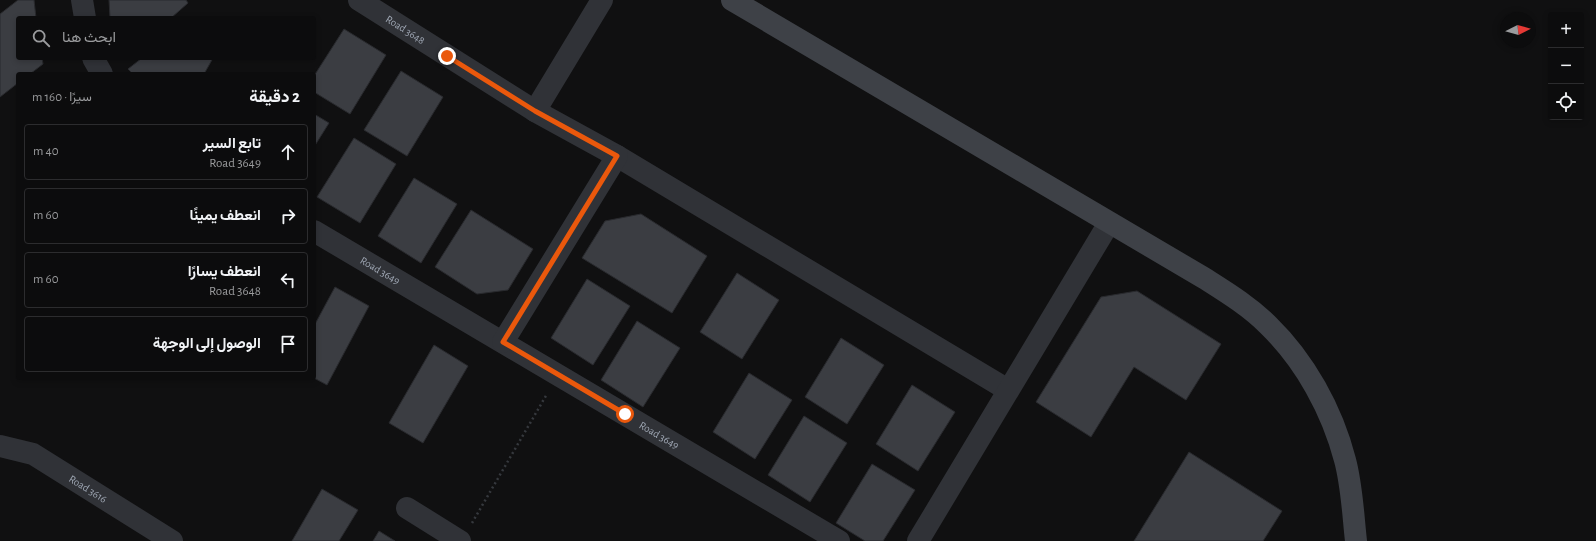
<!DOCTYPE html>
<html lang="ar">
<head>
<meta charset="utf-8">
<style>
  :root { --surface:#0c0c0d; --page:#151516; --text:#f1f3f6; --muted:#9a9b9d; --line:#2c2c2e }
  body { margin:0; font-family:"Alegreya Sans",Vazirmatn,sans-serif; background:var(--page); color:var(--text); direction:rtl }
  .controls { position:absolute; right:12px; top:12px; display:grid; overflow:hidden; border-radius:4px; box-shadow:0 2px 6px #0003 }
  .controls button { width:36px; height:36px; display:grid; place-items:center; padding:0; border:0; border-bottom:1px solid var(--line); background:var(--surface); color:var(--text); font:20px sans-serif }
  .compass { position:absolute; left:1500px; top:12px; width:36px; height:36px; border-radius:50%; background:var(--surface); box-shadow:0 2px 6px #0003; rotate:84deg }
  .stop { position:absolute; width:12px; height:12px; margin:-9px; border:3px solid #ea580c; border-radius:50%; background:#fff }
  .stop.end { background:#ea580c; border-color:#fff; box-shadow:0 1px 4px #0008 }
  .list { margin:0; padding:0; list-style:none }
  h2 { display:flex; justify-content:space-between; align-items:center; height:52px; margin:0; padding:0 16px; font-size:17px }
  h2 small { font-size:13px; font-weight:400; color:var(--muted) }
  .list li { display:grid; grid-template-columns:26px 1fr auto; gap:12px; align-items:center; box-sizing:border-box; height:56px; margin:0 8px 8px; padding:0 8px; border:1px solid var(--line); border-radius:4px }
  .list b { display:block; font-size:15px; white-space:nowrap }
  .list p { margin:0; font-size:13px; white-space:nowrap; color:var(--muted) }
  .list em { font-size:13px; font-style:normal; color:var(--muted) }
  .icon { flex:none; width:22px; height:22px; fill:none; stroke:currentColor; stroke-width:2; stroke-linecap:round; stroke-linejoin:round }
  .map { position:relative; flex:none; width:1596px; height:541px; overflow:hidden; direction:ltr }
  .search { position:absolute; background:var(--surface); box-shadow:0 2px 6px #0003; left:16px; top:16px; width:300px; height:44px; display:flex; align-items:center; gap:10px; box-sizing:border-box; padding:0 14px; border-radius:4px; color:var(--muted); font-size:15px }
  .panel { position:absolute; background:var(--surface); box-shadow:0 2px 6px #0003; left:16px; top:72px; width:300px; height:308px; border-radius:4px; direction:rtl }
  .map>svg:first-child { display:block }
  .building { fill:#3b3d42; stroke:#292a2e }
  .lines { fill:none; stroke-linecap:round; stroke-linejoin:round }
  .path { stroke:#36393e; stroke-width:2.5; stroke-dasharray:2 3; stroke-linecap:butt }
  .street { stroke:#303237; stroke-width:22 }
  .secondary { stroke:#3e4147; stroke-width:22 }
  .route { stroke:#ea580c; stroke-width:5 }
  .labels { text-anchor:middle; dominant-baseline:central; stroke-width:3; stroke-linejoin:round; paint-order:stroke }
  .street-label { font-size:11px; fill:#9fa7b4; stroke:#0b0b0c }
</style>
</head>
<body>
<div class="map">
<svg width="1596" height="541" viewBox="0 0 1596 541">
  <rect width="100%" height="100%" fill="#101011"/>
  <g class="building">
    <polygon points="18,0 34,0 36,18 18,18 18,58 42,58 43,64 30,74 18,74 18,83 0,97 0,14"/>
    <polygon points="109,0 186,0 188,3 171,18 110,18"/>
    <polygon points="344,29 386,55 350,114 314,92 314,76"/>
    <polygon points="142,58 213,58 204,74 133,74 128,69"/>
    <polygon points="401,71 443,97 407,156 364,130"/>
    <polygon points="314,114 329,123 314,147"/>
    <polygon points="354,138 396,164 360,223 317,197"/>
    <polygon points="414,178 457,204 421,263 378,236"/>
    <polygon points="471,210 533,249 508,290 477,294 435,267"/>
    <polygon points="641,214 707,256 672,313 582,258 605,221"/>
    <polygon points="737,273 779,300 742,359 700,332"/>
    <polygon points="587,279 630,306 593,365 551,338"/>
    <polygon points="335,287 369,306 327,385 314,378 314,326"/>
    <polygon points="1137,291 1221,344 1186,400 1134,367 1091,437 1036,402 1101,297"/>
    <polygon points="637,321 680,348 643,407 601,380"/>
    <polygon points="841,338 884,365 847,424 805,397"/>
    <polygon points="434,345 468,366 423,443 389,423"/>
    <polygon points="749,373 792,400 755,459 713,432"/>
    <polygon points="912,385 955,412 918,471 876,444"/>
    <polygon points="804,416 847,443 810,502 768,475"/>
    <polygon points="1189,452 1282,511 1263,541 1134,541"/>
    <polygon points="872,464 915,490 883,541 865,541 836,523"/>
    <polygon points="322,489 358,510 339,541 292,541"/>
    <polygon points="379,531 395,541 373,541"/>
  </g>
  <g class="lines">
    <polyline class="path" points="472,523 547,394"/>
    <g class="street">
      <polyline points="82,0 85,18"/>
      <path id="s1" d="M 359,0 L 535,111 L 617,156 L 1008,390"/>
      <polyline points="93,58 102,74"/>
      <polyline points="535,111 602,0"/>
      <path id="s2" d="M 314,231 L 839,541"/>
      <polyline points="503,342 617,156"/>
      <path id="s3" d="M 0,446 L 33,454 L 172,541"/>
      <polyline points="407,508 460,541"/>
      <polyline points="918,541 1109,223"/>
    </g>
    <path class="secondary" d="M 732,0 L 1204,278 C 1226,292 1249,306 1268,325 C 1305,361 1332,410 1345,460 C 1352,486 1353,514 1356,541"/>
  </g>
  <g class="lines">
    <polyline class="route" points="447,56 535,111 617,156 503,342 625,414"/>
  </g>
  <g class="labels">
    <g class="street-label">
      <text stroke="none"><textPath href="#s1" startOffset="55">Road 3648</textPath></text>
      <text stroke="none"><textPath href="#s2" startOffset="77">Road 3649</textPath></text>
      <text stroke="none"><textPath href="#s2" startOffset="401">Road 3649</textPath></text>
      <text stroke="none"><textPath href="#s3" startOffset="99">Road 3616</textPath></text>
    </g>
  </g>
</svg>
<div class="controls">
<button>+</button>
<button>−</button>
<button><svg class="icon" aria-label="locate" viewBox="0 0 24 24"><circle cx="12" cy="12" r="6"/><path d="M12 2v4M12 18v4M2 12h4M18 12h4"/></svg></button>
</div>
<svg class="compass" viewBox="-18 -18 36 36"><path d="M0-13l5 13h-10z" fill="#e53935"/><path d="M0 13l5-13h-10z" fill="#9a9b9d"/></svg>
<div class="stop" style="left:625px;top:414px"></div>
<div class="stop end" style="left:447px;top:56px"></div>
<div class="search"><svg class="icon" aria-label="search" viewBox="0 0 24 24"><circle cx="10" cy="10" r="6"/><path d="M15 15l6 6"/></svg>ابحث هنا</div>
<section class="panel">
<h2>2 دقيقة<small>سيرًا · 160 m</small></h2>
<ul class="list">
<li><svg class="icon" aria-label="ahead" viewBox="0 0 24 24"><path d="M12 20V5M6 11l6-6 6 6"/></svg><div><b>تابع السير</b><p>Road 3649</p></div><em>40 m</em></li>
<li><svg class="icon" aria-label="right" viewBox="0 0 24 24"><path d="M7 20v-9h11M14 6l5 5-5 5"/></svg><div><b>انعطف يمينًا</b></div><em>60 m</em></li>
<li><svg class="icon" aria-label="left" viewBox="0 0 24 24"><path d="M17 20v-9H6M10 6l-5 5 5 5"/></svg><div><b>انعطف يسارًا</b><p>Road 3648</p></div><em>60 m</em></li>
<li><svg class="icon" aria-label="arrive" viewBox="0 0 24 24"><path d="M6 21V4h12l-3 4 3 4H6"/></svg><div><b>الوصول إلى الوجهة</b></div></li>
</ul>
</section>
</div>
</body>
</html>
